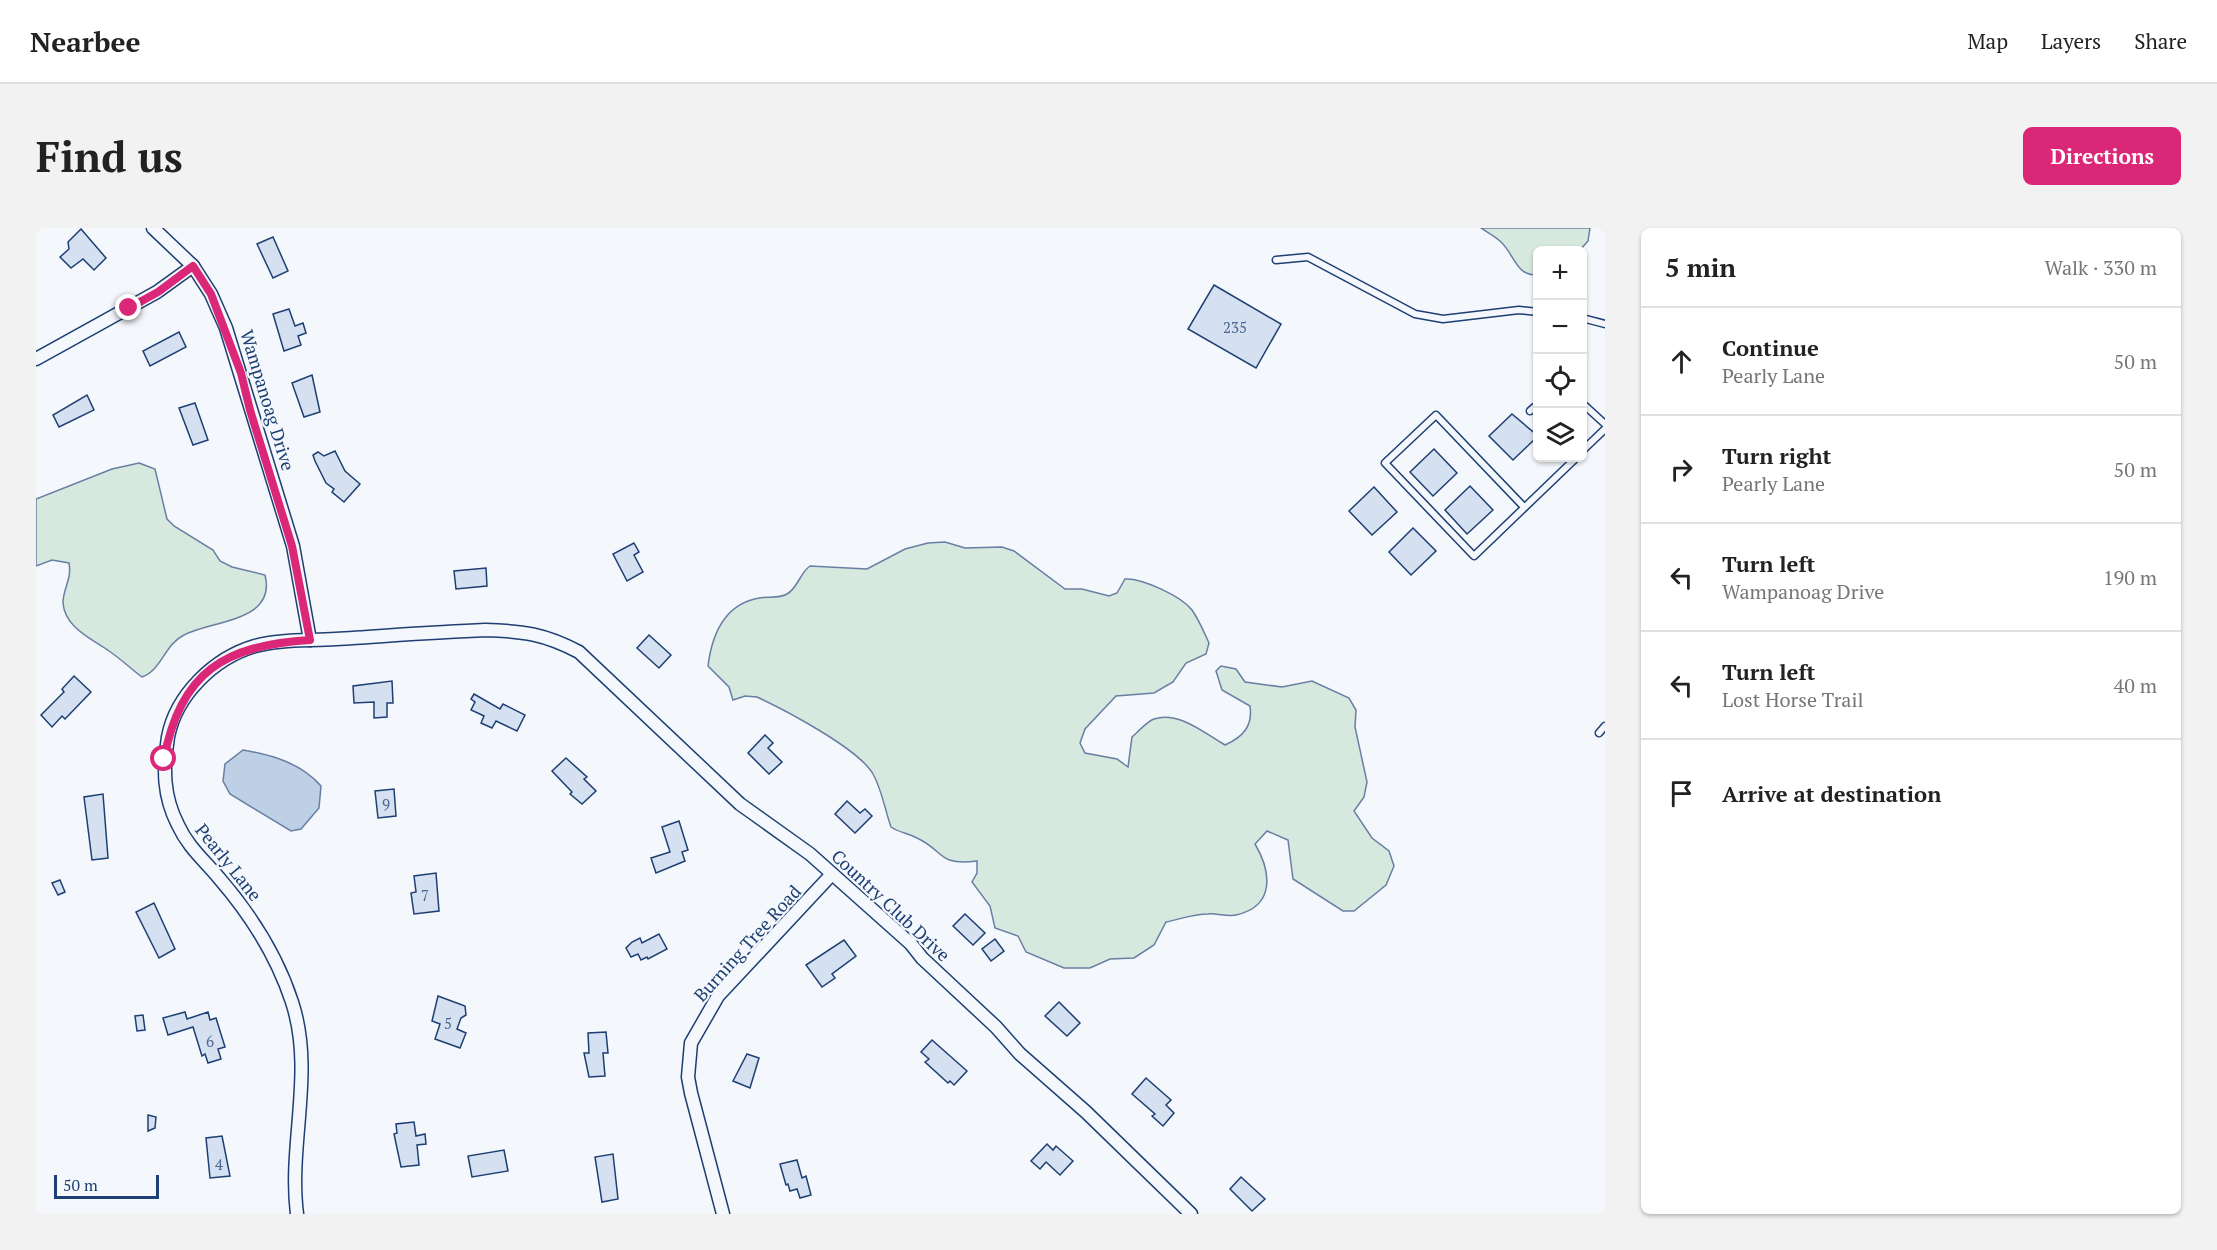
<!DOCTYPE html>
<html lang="en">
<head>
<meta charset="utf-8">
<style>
  :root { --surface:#fff; --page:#f2f2f2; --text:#222; --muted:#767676; --line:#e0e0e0; --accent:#db2777 }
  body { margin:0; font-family:"PT Serif",serif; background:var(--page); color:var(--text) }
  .controls { position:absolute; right:18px; top:18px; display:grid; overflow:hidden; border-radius:9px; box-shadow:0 2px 4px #0004 }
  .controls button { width:54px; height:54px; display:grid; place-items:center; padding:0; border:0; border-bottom:2px solid var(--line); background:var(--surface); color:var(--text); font:30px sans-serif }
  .scale { position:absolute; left:18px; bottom:15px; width:105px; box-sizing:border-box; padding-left:6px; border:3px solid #1d3f73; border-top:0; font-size:16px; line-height:21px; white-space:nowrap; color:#1d3f73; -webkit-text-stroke:4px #f4f7fb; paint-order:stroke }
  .stop { position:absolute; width:18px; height:18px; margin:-14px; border:4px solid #db2777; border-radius:50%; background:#fff }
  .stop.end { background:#db2777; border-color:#fff; box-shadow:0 2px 6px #0008 }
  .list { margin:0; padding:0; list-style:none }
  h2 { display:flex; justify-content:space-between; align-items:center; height:78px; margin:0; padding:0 24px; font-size:26px }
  h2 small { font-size:20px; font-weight:400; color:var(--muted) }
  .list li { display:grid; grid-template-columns:39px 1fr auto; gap:18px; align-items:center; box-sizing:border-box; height:108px; padding:0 24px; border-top:2px solid var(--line) }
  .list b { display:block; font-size:22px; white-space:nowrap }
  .list p { margin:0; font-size:20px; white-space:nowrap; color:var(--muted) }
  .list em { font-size:20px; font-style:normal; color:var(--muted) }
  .icon { flex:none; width:33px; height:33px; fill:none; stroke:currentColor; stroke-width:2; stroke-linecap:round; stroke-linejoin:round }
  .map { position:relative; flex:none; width:1569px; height:986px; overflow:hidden; border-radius:9px }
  header { display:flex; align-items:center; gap:36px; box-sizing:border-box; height:84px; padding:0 30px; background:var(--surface); border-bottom:2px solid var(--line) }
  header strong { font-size:28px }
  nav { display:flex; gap:33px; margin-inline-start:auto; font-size:21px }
  .intro { display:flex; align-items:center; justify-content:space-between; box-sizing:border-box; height:144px; padding:0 36px }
  h1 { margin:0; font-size:42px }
  .button { padding:15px 27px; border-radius:9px; background:var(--accent); color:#fff; font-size:21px; font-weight:700 }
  main { display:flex; gap:36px; padding:0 36px }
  aside { flex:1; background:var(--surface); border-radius:9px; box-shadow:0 2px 4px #0004 }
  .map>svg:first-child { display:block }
  .green { fill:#d7e8df; stroke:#687fa3; stroke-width:1.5 }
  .water { fill:#bed0e5; stroke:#687fa3; stroke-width:1.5 }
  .building { fill:#d5e0f0; stroke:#1d3f73; stroke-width:1.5 }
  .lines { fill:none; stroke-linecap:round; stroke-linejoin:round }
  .lane-casing { stroke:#1d3f73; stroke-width:9 }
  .street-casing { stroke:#1d3f73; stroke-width:15 }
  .lane { stroke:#f4f7fb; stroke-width:6 }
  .street { stroke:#f4f7fb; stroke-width:12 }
  .route { stroke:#db2777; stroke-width:8 }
  .labels { text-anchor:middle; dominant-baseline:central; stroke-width:4.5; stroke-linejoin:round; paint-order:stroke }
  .number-label { font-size:15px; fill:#4b6792 }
  .street-label { font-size:18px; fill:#1d3f73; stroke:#f4f7fb }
</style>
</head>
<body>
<header>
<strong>Nearbee</strong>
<nav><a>Map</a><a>Layers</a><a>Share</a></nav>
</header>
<div class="intro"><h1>Find us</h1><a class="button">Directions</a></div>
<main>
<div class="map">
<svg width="1569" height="986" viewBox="0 0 1569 986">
  <rect width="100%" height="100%" fill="#f4f7fb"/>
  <g class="green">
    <path d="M 1445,0 L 1554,0 L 1552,13 L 1544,22 L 1502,22 L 1501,47 C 1480,48 1478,26 1465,14 C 1459,8 1452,5 1445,0 Z"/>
    <path d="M 103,235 L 119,241 L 131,291 L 138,298 L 177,322 L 184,333 L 196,339 L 229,347 C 241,394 176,392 148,407 C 129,416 125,443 106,449 C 95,441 85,431 73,423 C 56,411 29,400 27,375 C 27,360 36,352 33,335 L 16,332 L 0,338 L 0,271 L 76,241 Z"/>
    <path d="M 909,314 L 929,320 L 966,319 L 978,323 L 1029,361 L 1046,361 L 1073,368 L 1081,365 L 1089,351 C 1106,350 1145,368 1156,382 C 1163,392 1168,404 1173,415 L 1170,426 L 1150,435 L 1137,454 L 1118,465 L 1080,468 L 1049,501 L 1044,515 L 1049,525 L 1081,531 L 1092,539 L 1096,509 C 1102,504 1110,494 1118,491 C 1143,483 1168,505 1189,517 C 1207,509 1217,498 1214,478 L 1186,462 L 1180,443 L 1185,438 L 1200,441 L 1209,454 L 1246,459 L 1276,453 L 1313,470 L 1320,482 L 1319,499 L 1331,554 L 1328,569 L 1318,583 L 1336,610 L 1353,623 L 1358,638 L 1350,657 L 1318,683 L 1307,683 L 1257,651 L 1252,612 L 1231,603 L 1219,616 C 1235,643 1240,678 1200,687 C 1191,689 1181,685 1172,686 C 1158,686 1144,691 1130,694 L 1118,717 L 1098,730 L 1074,731 L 1054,740 L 1028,740 L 990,724 L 982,708 L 959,700 L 954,678 L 936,654 L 941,645 L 941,633 C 901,638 909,623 881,610 C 872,605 864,605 855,599 C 849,582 846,562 837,546 C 823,521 749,482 721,469 L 709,468 L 697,472 L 693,459 L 672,438 C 676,406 689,376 723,370 C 733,368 742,371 751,366 C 761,361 764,345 774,338 L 831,341 L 869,321 L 892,315 Z"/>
  </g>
  <path class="water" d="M 207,522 C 236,527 265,535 285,558 L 283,580 L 265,601 L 255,603 L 194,566 L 187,553 L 189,536 Z"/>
  <g class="building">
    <polygon points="45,1 70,30 58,42 47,31 35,40 24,29 33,21 32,14"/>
    <polygon points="237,9 252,43 237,50 221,16"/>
    <polygon points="1178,57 1245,96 1220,140 1152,101"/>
    <polygon points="253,81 259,98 267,95 270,105 262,108 265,117 248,123 237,86"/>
    <polygon points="143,104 150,119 114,138 107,123"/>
    <polygon points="276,147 284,184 268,189 256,155"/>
    <polygon points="51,167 58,182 23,199 17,187"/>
    <polygon points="159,175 172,212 157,217 143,180"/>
    <polygon points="1476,186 1502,208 1477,232 1453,208"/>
    <polygon points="1398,221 1421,245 1397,268 1374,244"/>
    <polygon points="299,223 309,243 324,256 308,274 296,264 298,261 290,255 279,233 277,227 282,224 288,228"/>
    <polygon points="1434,258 1457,282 1431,306 1409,282"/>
    <polygon points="1338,259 1361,284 1336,307 1313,283"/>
    <polygon points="1377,300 1400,323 1375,347 1353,324"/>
    <polygon points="598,315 603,324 598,327 607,344 591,353 577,326"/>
    <polygon points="450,340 451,358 420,361 418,343"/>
    <polygon points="613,407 635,427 623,440 601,420"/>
    <polygon points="38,448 55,464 29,491 26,488 16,499 5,487 28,464 26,461"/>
    <polygon points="356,453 357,475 351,475 351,489 338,490 338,474 318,475 317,458"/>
    <polygon points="438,466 464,481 467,476 489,487 481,503 460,493 456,500 445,495 448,488 435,482 439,474 435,471"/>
    <polygon points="729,507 737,515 732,520 746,534 733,546 712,525"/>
    <polygon points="530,530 551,549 548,551 560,563 546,576 534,566 536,564 516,543"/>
    <polygon points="358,561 360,588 342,590 339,563"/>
    <polygon points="67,566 72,630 56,632 48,569"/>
    <polygon points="811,573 824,585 829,581 836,588 819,605 799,586"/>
    <polygon points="643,593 652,622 646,624 649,633 620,645 615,630 634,624 626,599"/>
    <polygon points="400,645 403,683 378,686 375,665 380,664 378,648"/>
    <polygon points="24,652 29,664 22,667 16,655"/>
    <polygon points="118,675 139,721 123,730 100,684"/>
    <polygon points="929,686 949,705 937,717 917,698"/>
    <polygon points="623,706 631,721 612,731 611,729 605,732 602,726 595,729 590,720 596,714 604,710 606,715"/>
    <polygon points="959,711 968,723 955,733 946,721"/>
    <polygon points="808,712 820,728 796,746 799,750 786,759 770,737"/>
    <polygon points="402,768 429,778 430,787 425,790 421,801 430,805 424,820 399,811 404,796 396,793"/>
    <polygon points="1023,774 1044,795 1031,808 1009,788"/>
    <polygon points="149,784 151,791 172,784 174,792 180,790 189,819 182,821 185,831 172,835 169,826 166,828 157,799 132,807 127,790"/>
    <polygon points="107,787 109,802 101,803 99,788"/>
    <polygon points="570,804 572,825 567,825 569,848 553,849 548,825 553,825 552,805"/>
    <polygon points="896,812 931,843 918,857 914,853 912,855 889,834 893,831 885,824"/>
    <polygon points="711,826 723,830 714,860 697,853"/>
    <polygon points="1110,850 1135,872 1130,877 1138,885 1127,898 1116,888 1119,886 1096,866"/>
    <polygon points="112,887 120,889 119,900 112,903"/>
    <polygon points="378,894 380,908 389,906 390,916 381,917 383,937 365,939 358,906 361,905 360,896"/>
    <polygon points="186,908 194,948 174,950 170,910"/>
    <polygon points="1011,916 1017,922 1020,918 1037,933 1024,947 1010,934 1004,941 995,933"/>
    <polygon points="468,922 472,943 436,949 432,928"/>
    <polygon points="577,926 582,971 566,974 559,929"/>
    <polygon points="761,932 766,950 770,948 775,967 764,970 761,961 754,963 752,956 750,957 744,936"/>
    <polygon points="1205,949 1229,971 1216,983 1194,961"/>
  </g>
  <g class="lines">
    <defs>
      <g id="lane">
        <polyline points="1240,32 1272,29 1379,86 1407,91 1483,82 1502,84"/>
        <polyline points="1546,90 1569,96"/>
        <polyline points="1546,175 1569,196"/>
        <polyline points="1494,183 1502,176"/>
        <polyline points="1546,223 1569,201"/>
        <polyline points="1488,279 1400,187 1349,235 1438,328 1540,230"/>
        <polyline points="1563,505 1569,498"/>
      </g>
      <g id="street">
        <polyline points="117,0 157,38 175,66 190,100 257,318 274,412"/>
        <polyline points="0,131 121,64 157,38"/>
        <path d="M 261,986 C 252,916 279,844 256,774 C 241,728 215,687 183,650 C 168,632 152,619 142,597 C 127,568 127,541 132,509 C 140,467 178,430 219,418 C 244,411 273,413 300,411 C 349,408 399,404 449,402 C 487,403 509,406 543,424 L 704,576 L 774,626 L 875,716 L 886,730 L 960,799 L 984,826 L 1050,884 L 1155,986"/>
        <polyline points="687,986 655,865 652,849 655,815 682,768 796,646"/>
      </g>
    </defs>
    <use href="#lane" class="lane-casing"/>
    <use href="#street" class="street-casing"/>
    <use href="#lane" class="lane"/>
    <use href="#street" class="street"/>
  </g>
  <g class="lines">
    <path class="route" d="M 93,80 L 122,64 L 157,38 L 175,66 L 205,145 L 214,182 L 256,318 L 274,412 C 189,417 144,444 128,531"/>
  </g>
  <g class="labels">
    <g class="number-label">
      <text x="1199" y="99">235</text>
      <text x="350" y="576">9</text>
      <text x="389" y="667">7</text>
      <text x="412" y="795">5</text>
      <text x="174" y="813">6</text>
      <text x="183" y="936">4</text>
    </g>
    <g class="street-label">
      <text transform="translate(232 172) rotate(73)">Wampanoag Drive</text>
      <text transform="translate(193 634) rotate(51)">Pearly Lane</text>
      <text transform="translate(855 677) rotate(43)">Country Club Drive</text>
      <text transform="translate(711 715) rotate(-48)">Burning Tree Road</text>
    </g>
  </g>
</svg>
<div class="controls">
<button>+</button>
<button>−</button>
<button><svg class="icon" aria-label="locate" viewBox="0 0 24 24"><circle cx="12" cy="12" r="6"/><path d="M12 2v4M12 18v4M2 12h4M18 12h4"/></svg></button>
<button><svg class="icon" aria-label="layers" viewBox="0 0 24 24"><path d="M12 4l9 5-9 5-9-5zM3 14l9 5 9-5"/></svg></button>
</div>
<div class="scale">50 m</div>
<div class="stop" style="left:128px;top:531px"></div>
<div class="stop end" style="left:93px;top:80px"></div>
</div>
<aside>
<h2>5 min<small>Walk · 330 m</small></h2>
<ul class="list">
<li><svg class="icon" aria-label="ahead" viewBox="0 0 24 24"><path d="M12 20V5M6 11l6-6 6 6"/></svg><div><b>Continue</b><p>Pearly Lane</p></div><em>50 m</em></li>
<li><svg class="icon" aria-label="right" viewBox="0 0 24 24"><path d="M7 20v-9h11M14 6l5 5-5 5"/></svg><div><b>Turn right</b><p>Pearly Lane</p></div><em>50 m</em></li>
<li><svg class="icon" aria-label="left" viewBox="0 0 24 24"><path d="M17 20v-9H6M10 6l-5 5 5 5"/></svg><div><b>Turn left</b><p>Wampanoag Drive</p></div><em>190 m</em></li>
<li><svg class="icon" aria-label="left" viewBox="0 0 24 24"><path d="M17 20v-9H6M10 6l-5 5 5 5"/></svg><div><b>Turn left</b><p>Lost Horse Trail</p></div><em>40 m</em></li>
<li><svg class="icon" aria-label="arrive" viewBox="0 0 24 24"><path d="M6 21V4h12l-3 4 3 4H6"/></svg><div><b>Arrive at destination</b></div></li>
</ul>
</aside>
</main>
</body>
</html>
